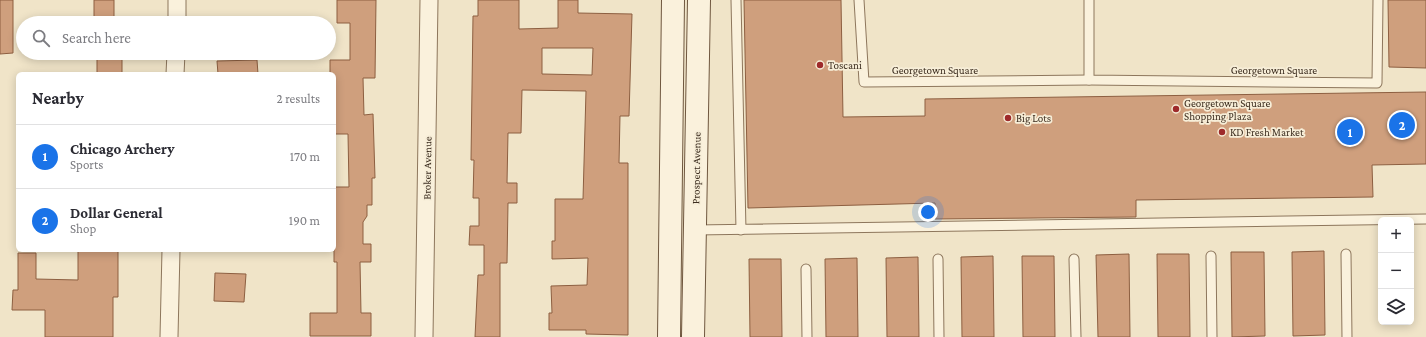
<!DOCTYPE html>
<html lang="en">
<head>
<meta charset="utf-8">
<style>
  :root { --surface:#fff; --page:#f2f2f3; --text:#2b2b33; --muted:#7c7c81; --line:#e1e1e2; --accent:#1a73e8 }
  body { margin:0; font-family:"Crimson Pro",serif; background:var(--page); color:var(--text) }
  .controls { position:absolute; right:12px; bottom:12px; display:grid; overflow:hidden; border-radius:6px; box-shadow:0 2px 10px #0003 }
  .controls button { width:36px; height:36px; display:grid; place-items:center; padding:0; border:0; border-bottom:1px solid var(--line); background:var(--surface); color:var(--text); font:20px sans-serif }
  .you { position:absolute; left:928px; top:212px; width:14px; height:14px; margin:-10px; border:3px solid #fff; border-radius:50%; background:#1a73e8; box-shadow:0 0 0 6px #1a73e833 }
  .badge { display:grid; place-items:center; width:26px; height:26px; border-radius:50%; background:var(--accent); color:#fff; font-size:13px; font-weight:700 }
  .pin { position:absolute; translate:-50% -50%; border:2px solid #fff; box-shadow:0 1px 4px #0006 }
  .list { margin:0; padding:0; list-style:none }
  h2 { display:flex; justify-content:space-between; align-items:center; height:52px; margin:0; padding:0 16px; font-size:17px }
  h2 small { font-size:13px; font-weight:400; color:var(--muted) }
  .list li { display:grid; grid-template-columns:26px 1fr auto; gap:12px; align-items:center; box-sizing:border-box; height:64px; padding:0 16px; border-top:1px solid var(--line) }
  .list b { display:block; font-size:15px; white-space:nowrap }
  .list p { margin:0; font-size:13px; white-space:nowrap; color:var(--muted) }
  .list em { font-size:13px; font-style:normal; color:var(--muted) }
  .icon { flex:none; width:22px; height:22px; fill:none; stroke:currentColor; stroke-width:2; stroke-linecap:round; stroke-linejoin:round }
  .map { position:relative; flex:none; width:1426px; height:337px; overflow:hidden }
  .search { position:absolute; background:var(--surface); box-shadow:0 2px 10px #0003; left:16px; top:16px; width:320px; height:44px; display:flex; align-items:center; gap:10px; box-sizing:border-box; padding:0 14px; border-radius:22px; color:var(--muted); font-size:15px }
  .panel { position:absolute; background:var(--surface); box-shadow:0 2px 10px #0003; left:16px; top:72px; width:320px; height:180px; border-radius:6px }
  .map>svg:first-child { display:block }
  .building { fill:#cf9f7d; stroke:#8d5f41; fill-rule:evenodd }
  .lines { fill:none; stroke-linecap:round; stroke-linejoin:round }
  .lane-casing { stroke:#8d765c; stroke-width:11 }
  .street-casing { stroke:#8d765c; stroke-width:19 }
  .secondary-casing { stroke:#6f573f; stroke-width:24 }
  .lane { stroke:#faf1dc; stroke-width:9 }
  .street { stroke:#faf1dc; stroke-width:17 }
  .secondary { stroke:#faf1dc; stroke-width:22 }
  .poi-dot { fill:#9e2a2b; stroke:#f7eed8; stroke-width:1.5 }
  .labels { text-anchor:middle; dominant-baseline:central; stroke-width:3.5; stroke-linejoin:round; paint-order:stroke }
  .poi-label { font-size:11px; fill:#3d2e20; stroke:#f7eed8; text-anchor:start }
  .street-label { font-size:11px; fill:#3d2e20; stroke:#f7eed8 }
</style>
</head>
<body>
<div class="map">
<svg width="1426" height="337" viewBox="0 0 1426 337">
  <rect width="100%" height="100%" fill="#f0e4c8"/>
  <g class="building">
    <polygon points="0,0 13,0 13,53 0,54"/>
    <rect x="94" y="0" width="20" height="23"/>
    <polygon points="337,0 376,0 375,78 363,78 364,115 373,114 375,178 372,178 372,205 367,205 367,216 363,222 363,244 371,244 371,262 360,262 361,313 371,313 371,336 310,336 310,313 337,313 337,262 334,262 334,187 349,187 348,134 334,134 334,74 330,74 330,60 350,60 350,23 337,23"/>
    <path d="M 478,0 L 519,0 L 519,29 L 558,28 L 558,0 L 578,0 L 578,13 L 632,14 L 629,116 L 620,116 L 619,163 L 628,163 L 628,335 L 586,334 L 586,330 L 549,330 L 549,313 L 552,313 L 551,286 L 587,285 L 588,258 L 552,259 L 552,241 L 555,241 L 555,199 L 583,199 L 586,91 L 522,90 L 521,133 L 508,133 L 507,183 L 517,183 L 517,203 L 508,203 L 507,263 L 500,263 L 500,337 L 475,337 L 478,275 L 484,275 L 484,245 L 469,245 L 470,226 L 479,226 L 479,198 L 473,198 L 474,160 L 471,160 L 473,16 L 478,16 ZM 542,48 L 593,48 L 592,75 L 542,74 Z"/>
    <polygon points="744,0 841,0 843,117 925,116 925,99 1426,92 1426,164 1372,165 1373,197 1136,200 1136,217 935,219 935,203 748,208"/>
    <polygon points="1388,0 1426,0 1426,68 1389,67"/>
    <rect x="97" y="53" width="25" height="21"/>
    <polygon points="257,60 258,74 218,74 217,61"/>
    <polygon points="78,250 118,250 118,297 113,297 113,337 45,337 45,310 12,310 13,290 18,290 18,253 36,253 36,279 78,280"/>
    <polygon points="1324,251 1325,335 1293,336 1292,252"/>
    <polygon points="1231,252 1264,252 1265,336 1232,337"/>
    <polygon points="1129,254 1130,337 1098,337 1096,255"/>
    <polygon points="1157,254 1189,254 1190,337 1158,337"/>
    <polygon points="993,256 994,337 962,337 961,257"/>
    <polygon points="1022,256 1054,256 1055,337 1023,337"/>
    <polygon points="918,257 919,337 887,337 886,258"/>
    <polygon points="857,258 858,337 826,337 825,259"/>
    <polygon points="749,259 781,259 782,337 750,337"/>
    <polygon points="215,273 246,274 244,302 214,301"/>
  </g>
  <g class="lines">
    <defs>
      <g id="lane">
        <polyline points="736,0 741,230"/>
        <polyline points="859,0 864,82 1089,80"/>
        <polyline points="1089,0 1089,80 1377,83 1378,0"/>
        <polyline points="695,230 1426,219"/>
        <polyline points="1346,254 1347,337"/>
        <polyline points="1211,256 1212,337"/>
        <polyline points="938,259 939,337"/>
        <polyline points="1074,259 1076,337"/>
        <polyline points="806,269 807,337"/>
      </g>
      <g id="street">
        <polyline points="177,23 177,0"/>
        <polyline points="175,74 176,53"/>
        <polyline points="169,337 171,250"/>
        <polyline points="424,337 429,0"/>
      </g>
      <g id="secondary">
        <polyline points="669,337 673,0"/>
        <polyline points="693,337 699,0"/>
      </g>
    </defs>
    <use href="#lane" class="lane-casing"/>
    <use href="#street" class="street-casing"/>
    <use href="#secondary" class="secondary-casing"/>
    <use href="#lane" class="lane"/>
    <use href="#street" class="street"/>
    <use href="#secondary" class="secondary"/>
  </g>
  <g class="poi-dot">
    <circle cx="820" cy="65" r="4"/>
    <circle cx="1176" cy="109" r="4"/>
    <circle cx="1008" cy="118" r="4"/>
    <circle cx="1222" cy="132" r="4"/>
  </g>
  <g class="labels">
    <g class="poi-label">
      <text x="828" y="65">Toscani</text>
      <text x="1184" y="103">Georgetown Square<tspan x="1184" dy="13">Shopping Plaza</tspan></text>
      <text x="1016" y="118">Big Lots</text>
      <text x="1230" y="132">KD Fresh Market</text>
    </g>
    <g class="street-label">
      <text x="935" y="70">Georgetown Square</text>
      <text x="1274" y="70">Georgetown Square</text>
      <text transform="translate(427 168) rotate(-89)">Broker Avenue</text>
      <text transform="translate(696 168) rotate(-89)">Prospect Avenue</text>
    </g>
  </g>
</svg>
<div class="controls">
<button>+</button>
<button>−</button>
<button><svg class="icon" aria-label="layers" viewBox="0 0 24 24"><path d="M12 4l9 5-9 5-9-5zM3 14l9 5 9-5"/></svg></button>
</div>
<div class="you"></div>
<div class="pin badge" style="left:1350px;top:132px">1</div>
<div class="pin badge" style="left:1402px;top:125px">2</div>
<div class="search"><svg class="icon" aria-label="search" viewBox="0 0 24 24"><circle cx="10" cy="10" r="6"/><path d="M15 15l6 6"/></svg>Search here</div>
<section class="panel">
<h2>Nearby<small>2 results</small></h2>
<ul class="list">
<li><span class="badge">1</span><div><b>Chicago Archery</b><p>Sports</p></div><em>170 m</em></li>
<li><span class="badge">2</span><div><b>Dollar General</b><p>Shop</p></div><em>190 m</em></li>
</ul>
</section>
</div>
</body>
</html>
